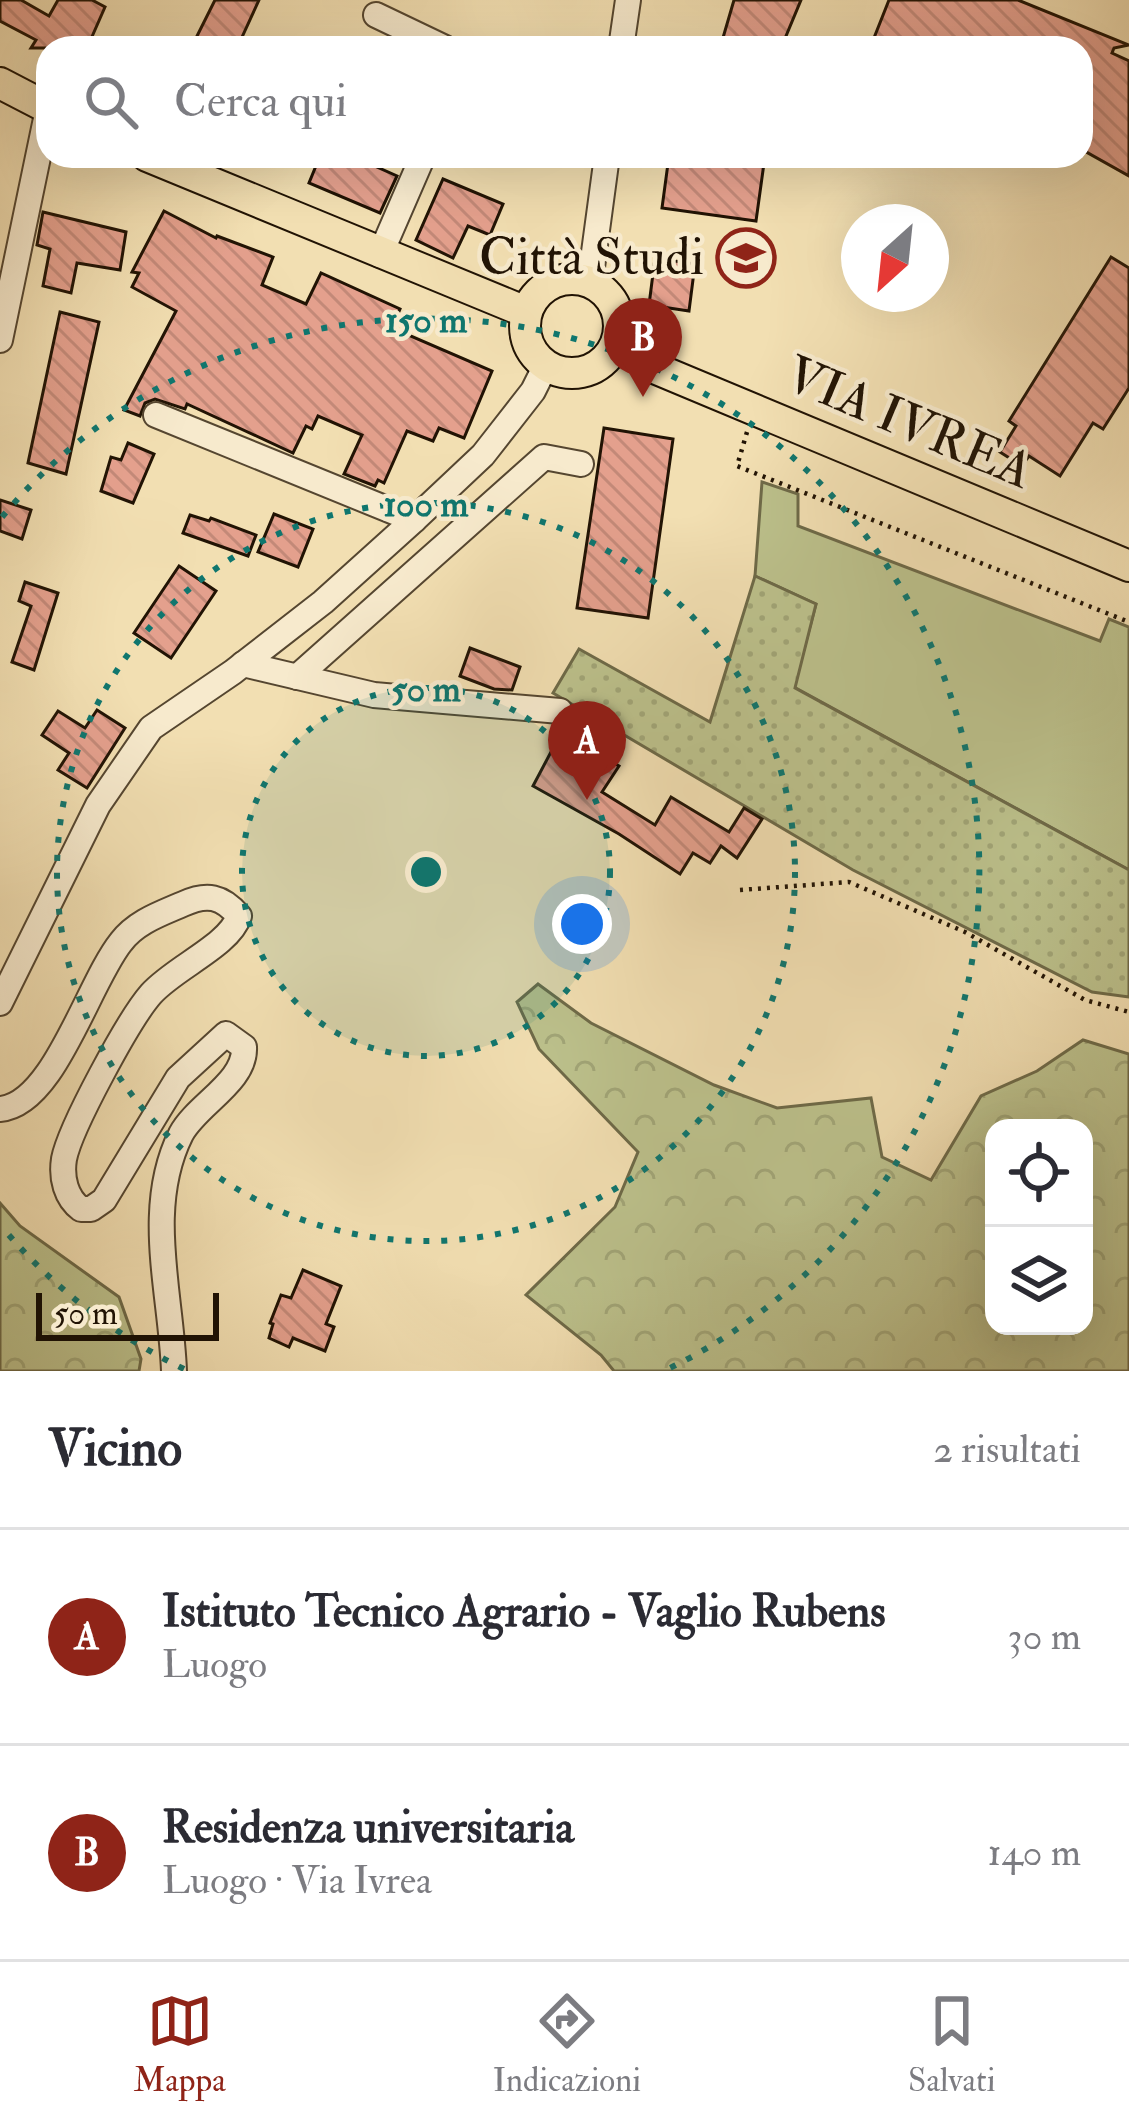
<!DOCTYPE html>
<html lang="it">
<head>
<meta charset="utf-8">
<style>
  :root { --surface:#fff; --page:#f2f2f3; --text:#2b2b33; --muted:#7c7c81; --line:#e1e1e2; --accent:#8f2418 }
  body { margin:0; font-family:"IM FELL Double Pica",serif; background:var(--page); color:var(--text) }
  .controls { position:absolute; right:36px; bottom:36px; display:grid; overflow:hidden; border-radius:24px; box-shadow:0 12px 48px #0002 }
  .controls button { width:108px; height:108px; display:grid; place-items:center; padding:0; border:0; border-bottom:3px solid var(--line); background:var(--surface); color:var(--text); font:60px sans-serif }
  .compass { position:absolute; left:841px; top:204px; width:108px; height:108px; border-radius:50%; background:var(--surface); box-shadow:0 12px 48px #0002; rotate:207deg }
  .scale { position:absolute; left:36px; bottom:30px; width:183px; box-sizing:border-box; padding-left:12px; border:6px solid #211304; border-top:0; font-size:33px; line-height:42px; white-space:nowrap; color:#211304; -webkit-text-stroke:9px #f7eacd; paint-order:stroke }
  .you { position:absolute; left:582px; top:924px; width:42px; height:42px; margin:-30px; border:9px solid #fff; border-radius:50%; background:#1a73e8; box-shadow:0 0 0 18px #1a73e833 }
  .badge { display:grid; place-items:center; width:78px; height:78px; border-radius:50%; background:var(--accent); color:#fff; font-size:39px; font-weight:700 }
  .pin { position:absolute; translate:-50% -99px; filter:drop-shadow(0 3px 6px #0008) }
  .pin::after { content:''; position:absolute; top:63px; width:42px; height:36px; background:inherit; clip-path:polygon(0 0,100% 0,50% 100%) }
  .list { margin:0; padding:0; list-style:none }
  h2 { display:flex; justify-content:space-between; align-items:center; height:156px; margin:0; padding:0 48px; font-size:51px }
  h2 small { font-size:39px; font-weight:400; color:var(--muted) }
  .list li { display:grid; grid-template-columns:78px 1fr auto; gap:36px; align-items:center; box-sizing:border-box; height:216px; padding:0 48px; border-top:3px solid var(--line) }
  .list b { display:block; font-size:45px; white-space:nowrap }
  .list p { margin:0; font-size:39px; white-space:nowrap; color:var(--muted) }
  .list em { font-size:39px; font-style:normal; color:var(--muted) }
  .icon { flex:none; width:66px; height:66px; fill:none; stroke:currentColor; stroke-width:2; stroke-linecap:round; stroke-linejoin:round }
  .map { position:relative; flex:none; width:1129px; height:1371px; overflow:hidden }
  .search { position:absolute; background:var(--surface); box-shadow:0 12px 48px #0002; left:36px; right:36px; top:36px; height:132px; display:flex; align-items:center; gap:30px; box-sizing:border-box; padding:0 42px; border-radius:36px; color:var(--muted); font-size:45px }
  .sheet { height:588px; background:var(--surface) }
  nav { display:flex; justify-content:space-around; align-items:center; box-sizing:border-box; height:168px; border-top:3px solid var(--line); background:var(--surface); font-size:33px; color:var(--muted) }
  nav a { display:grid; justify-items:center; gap:6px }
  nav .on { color:var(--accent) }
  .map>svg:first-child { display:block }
  .grass { fill:#bcc18c; stroke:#6e6a48; stroke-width:3 }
  .forest { fill:url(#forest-crowns); stroke:#6e6a48; stroke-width:3; fill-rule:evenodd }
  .park { fill:url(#park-dots); stroke:#6e6a48; stroke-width:3 }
  .building { fill:url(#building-back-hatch); stroke:#211304; stroke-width:3 }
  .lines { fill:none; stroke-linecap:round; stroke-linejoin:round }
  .minor-casing { stroke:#554630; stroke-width:28 }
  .major-casing { stroke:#211304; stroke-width:34 }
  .path { stroke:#211304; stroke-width:4.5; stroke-dasharray:3 6; stroke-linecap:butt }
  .minor { stroke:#f7eacd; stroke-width:24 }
  .major { stroke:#f2dfb2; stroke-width:30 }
  .ring { fill:none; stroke:#0f766e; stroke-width:6; stroke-dasharray:6 12 }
  .labels { text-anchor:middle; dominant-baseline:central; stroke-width:9; stroke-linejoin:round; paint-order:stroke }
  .poi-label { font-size:51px; fill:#211304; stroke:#f7eacd; text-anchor:end }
  .street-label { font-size:51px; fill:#211304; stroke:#f7eacd }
  .centre { fill:#0f766e; stroke:#f7eacd; stroke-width:6 }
  .ring-label { font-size:36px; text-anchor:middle; font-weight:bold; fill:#0f766e; stroke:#f7eacd; stroke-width:9; stroke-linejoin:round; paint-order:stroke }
</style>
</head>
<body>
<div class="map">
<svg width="1129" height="1371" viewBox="0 0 1129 1371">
  <defs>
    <pattern id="forest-crowns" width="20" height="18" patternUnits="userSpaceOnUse" patternTransform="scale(3)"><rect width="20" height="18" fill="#bcc18c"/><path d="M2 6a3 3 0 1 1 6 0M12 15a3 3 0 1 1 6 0" fill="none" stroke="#a1a577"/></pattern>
    <pattern id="park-dots" width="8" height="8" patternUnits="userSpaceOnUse" patternTransform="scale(3)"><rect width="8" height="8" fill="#bcc18c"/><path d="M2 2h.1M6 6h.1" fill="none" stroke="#a1a577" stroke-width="1.8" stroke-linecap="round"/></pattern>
    <pattern id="building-back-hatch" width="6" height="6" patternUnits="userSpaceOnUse" patternTransform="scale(3)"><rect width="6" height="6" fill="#e4a08d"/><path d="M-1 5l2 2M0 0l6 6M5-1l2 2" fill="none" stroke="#c38978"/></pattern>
  </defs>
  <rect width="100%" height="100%" fill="#f2dfb2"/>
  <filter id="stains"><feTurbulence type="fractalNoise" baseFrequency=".00167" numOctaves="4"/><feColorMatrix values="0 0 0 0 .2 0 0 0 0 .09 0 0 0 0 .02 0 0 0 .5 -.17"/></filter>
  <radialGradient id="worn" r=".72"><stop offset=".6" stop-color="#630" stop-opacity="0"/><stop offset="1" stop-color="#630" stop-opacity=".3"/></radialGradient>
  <polygon class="grass" points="762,482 798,494 798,526 1100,641 1109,619 1129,627 1129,870 794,687 816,604 755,576"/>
  <g class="forest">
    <path d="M 538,984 L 591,1023 L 714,1085 L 777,1108 L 871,1098 L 882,1157 L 931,1180 L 981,1096 L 1037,1071 L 1083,1040 L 1129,1054 L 1129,1371 L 614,1371 L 601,1355 L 526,1295 L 615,1207 L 638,1152 L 539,1049 L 517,1002 ZM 994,1128 L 1084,1128 L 1084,1326 L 994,1326 Z"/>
    <polygon points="0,1203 20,1226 119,1297 141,1359 139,1371 0,1371"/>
  </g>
  <polygon class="park" points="755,576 816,604 795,688 1129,870 1129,997 1092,992 853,870 553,693 579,649 710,722"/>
  <g class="building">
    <polygon points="0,0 21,0 49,16 58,0 92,0 105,7 87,48 31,48 36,40 0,21"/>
    <polygon points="215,0 259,0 237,48 191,48"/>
    <polygon points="734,0 801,0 781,48 720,48"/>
    <polygon points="889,0 1018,0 1129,45 1114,48 1112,53 1129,61 1129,176 1081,149 1081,48 870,48"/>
    <polygon points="320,156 352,156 397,176 380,213 309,183"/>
    <polygon points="669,156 765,156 756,221 662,208"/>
    <polygon points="443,179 503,204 490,235 468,226 453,258 416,240"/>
    <polygon points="164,211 216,238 217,236 273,257 262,285 306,304 321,273 400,309 392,328 492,371 464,438 439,428 433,441 407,431 384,483 378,480 375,486 344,474 362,435 318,416 312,429 306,426 293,453 187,404 185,409 155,399 145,403 140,416 124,410 176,311 132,287 139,273 132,272"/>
    <polygon points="43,212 126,232 120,270 77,263 71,293 43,286 50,249 37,245"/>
    <polygon points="1111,257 1129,268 1129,388 1103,429 1093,423 1060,476 1029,456 1022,466 1000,452 1016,426 1009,421"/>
    <polygon points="655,258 695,264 689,311 649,305"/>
    <polygon points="60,312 99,322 66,474 28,463"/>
    <polygon points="604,428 673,439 648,618 577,608"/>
    <polygon points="128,443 154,454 133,503 101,491 111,457 121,460"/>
    <polygon points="0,500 31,510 22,539 0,531"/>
    <polygon points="274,514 313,529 298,567 258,552"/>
    <polygon points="190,515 209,521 211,518 256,535 248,556 183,533"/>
    <polygon points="179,566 216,591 171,658 134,633"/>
    <polygon points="25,582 58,593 34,670 12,662 31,606 19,601"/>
    <polygon points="470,648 520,667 512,690 494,689 460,676"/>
    <polygon points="97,710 125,728 87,788 58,770 69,753 42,735 58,711 85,728"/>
    <polygon points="562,731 619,766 602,792 655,825 671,797 729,832 744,808 762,819 737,858 721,846 710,863 693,853 680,874 619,834 533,786"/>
    <polygon points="303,1270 341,1286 326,1324 334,1327 325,1351 293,1338 289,1347 269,1338 273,1324 270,1323 281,1295 291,1298"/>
  </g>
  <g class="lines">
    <defs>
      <g id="minor">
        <polyline points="376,15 445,48"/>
        <polyline points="621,48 628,0"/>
        <polyline points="380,255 423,156"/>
        <polyline points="590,282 607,156"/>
        <polyline points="0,340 48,109"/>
        <polyline points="156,415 414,520"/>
        <polyline points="243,664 374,695 560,711"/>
        <polyline points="297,677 544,457 581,464"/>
        <polyline points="0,1003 98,805 151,728 233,672 323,602 414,520 483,455 533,391 546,365"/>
        <path d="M 0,1109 C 54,1105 88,983 121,942 C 136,922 160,914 183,904 C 207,893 222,896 239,916 C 229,946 175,967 151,994 C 129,1019 70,1128 64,1159 C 61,1178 66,1198 81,1209 L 91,1209 L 104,1200 L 178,1078 L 226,1034 L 244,1047 C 246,1082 197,1104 181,1134 C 144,1208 171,1292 174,1371"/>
      </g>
      <g id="major">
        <polyline points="0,83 48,108"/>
        <polyline points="147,156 526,312"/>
        <circle cx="572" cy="326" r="47"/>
        <polyline points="652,367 1129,566"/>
      </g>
    </defs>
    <use href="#minor" class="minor-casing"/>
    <use href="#major" class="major-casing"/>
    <g class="path">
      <polyline points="747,432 737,466 1129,622"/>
      <polyline points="740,890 849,882 965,932 1085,1000 1129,1012"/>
    </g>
    <use href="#minor" class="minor"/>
    <use href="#major" class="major"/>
  </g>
  <circle cx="426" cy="872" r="184" fill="#0f766e" fill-opacity=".12"/>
  <g class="ring">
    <circle cx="426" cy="872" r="184"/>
    <circle cx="426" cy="872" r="369"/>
    <path d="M184 1369A553 553 0 0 1 2 1227M2 517A553 553 0 1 1 668 1369"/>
  </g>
  <defs>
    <symbol id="university-ring" viewBox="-11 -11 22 22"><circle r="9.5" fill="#f7eacd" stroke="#8f2418" stroke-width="1.5"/><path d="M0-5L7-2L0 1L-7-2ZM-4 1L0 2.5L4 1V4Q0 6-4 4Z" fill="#8f2418"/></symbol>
  </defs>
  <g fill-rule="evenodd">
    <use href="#university-ring" x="713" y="225" width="66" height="66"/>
  </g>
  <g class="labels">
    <g class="poi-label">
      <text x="704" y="258">Città Studi</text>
    </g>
    <g class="street-label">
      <text transform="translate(909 423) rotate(23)">VIA IVREA</text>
    </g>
  </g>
  <circle cx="426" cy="872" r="18" class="centre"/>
  <g class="ring-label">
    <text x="426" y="332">150 m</text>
    <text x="426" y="516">100 m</text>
    <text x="426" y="701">50 m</text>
  </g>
  <rect width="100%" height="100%" filter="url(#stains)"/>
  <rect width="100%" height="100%" fill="url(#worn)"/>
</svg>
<div class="controls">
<button><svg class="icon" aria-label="locate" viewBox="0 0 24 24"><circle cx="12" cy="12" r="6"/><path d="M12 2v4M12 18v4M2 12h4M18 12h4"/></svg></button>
<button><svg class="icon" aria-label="layers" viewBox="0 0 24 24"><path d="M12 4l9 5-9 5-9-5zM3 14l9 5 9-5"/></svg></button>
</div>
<svg class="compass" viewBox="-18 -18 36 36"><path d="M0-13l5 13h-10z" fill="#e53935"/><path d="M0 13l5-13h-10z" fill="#7c7c81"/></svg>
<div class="scale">50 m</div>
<div class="you"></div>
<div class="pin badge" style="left:587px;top:800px">A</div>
<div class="pin badge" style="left:643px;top:397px">B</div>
<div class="search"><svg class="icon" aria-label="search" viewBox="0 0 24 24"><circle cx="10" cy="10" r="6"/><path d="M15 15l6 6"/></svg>Cerca qui</div>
</div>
<section class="sheet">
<h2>Vicino<small>2 risultati</small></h2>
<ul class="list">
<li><span class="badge">A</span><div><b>Istituto Tecnico Agrario - Vaglio Rubens</b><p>Luogo</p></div><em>30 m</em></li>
<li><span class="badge">B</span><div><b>Residenza universitaria</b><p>Luogo · Via Ivrea</p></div><em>140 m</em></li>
</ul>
</section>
<nav>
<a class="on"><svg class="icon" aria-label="map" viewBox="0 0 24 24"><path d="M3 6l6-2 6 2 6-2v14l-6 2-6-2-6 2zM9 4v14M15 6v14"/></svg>Mappa</a>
<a><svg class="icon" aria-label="directions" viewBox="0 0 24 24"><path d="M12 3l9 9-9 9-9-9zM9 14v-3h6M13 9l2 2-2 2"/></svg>Indicazioni</a>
<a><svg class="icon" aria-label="saved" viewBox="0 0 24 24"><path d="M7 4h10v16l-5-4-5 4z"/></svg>Salvati</a>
</nav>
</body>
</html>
